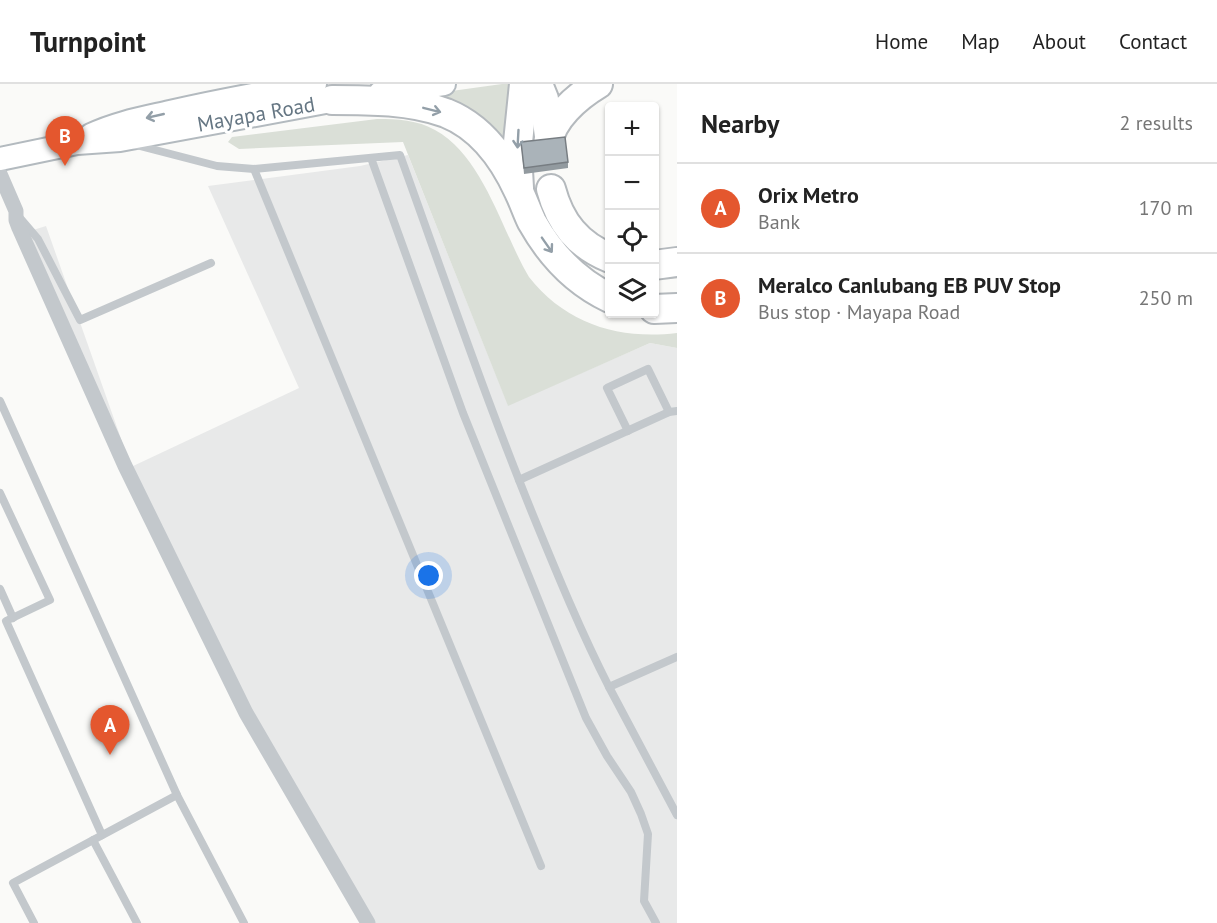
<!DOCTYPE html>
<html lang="en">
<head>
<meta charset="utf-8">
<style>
  :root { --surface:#fff; --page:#f2f2f2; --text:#222; --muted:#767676; --line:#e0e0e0; --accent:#e4572e }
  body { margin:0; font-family:"PT Sans",sans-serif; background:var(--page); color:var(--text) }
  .controls { position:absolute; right:18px; top:18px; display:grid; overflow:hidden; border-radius:6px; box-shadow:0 2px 4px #0004 }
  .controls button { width:54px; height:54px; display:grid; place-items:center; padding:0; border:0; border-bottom:2px solid var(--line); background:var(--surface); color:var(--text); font:30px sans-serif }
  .you { position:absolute; left:429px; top:492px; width:21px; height:21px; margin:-15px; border:4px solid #fff; border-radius:50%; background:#1a73e8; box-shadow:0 0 0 9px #1a73e833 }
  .badge { display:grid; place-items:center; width:39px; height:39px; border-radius:50%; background:var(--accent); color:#fff; font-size:20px; font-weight:700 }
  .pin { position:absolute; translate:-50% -50px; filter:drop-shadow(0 2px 3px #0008) }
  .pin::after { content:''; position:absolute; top:32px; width:21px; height:18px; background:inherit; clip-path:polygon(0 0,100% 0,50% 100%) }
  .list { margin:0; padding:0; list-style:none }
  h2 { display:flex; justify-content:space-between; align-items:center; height:78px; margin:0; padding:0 24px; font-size:26px }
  h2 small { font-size:20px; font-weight:400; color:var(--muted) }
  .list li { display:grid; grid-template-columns:39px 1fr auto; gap:18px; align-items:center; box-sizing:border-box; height:90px; padding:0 24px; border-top:2px solid var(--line) }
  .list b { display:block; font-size:22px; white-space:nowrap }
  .list p { margin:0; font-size:20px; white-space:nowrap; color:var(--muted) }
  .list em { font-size:20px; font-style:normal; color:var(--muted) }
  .icon { flex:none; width:33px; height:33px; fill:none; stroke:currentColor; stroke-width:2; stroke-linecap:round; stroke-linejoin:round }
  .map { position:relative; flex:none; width:677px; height:839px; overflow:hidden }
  header { display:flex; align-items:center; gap:36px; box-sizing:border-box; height:84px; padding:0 30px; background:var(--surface); border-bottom:2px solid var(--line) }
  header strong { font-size:28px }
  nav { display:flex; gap:33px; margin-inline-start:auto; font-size:21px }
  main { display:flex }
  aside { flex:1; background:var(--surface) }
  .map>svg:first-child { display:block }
  .built { fill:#e8e9e9 }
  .green { fill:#dadfd7 }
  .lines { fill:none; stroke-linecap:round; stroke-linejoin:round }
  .secondary-casing { stroke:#b3babf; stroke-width:26 }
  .motorway-casing { stroke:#b4b9bd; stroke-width:32 }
  .service { stroke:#c3c8cc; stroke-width:8 }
  .minor { stroke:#c3c8cc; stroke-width:15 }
  .secondary { stroke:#fff; stroke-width:22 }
  .motorway { stroke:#fff; stroke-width:28 }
  .wall { fill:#929a9f }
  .building { fill:#aab3b9; stroke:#777d82; stroke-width:1.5 }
  .oneway { stroke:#939fa8 }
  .labels { text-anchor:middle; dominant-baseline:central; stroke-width:6; stroke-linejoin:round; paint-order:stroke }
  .street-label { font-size:21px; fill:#657683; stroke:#fff }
</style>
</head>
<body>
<header>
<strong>Turnpoint</strong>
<nav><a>Home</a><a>Map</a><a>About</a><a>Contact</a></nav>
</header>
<main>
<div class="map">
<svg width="677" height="839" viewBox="0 0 677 839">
  <rect width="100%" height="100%" fill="#fafaf8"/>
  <polygon class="built" points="408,71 508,321 650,259 677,264 677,839 363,839 266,675 17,151 46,142 131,383 299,304 208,102 360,82"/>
  <g class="green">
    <polygon points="502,0 516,0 506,59 430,10"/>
    <path d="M 377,35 C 397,35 418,36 435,46 C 484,73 502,148 529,193 C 566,240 619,256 677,249 L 677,264 L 650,259 L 508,322 L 403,58 L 239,65 L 228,58 L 232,53 Z"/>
  </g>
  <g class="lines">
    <defs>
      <g id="secondary">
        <polyline points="380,9 444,0"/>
        <path d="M 91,51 C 116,39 144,34 170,28 C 218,17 267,8 315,0"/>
        <polyline points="0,75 77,59 120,56 347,14"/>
      </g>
      <g id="motorway">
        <polyline points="538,0 544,15 549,52"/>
        <path d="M 332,16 C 369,16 411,16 446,29 C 481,43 504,75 519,108 C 524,118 527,128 532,138 C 550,170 576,198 610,214"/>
        <path d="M 548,61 C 550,35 578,12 598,0"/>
        <polyline points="519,104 517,68 524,0"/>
        <path d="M 551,105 C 560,139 578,161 610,174"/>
        <polyline points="654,181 677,178"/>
        <polyline points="654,225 677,224"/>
      </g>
    </defs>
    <use href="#secondary" class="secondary-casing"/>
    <use href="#motorway" class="motorway-casing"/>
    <g class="service">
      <path d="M 136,61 L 217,82 L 254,85 L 400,71 C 444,193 486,316 535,436 C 558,492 581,548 609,603 L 677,573"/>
      <polyline points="371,74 463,329 586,634 607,672 631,708 641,730 648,750 644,817 656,839"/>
      <polyline points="254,85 541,782"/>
      <polyline points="20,134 38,155 80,236 211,179"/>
      <polyline points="0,317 177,711"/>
      <polyline points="628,347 607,304 648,285 669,328"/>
      <polyline points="519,396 669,328 677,327"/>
      <polyline points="0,409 50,516 6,537 102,751"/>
      <polyline points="0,505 13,534"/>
      <polyline points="609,603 677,731"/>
      <polyline points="93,756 137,839"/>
      <polyline points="34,839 13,799 177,711 244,839"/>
    </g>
    <polyline class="minor" points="0,90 16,127 16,136 19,144 125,382 246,629 368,839"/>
    <use href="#secondary" class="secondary"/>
    <use href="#motorway" class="motorway"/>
  </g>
  <polygon class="wall" points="521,58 568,78 568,84 524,90"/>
  <polygon class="building" points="565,53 568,78 524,84 521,58"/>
  <defs><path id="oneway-shaft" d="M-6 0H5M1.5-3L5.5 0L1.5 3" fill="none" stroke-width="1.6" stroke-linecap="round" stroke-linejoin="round" transform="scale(1.5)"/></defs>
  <g class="oneway">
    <use href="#oneway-shaft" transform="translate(432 26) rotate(14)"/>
    <use href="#oneway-shaft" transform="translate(155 32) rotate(167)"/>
    <use href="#oneway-shaft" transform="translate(518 55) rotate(93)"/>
    <use href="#oneway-shaft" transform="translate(547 161) rotate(55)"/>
  </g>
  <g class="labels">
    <g class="street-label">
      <text transform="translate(256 30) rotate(-10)">Mayapa Road</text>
    </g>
  </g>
</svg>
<div class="controls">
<button>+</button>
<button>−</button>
<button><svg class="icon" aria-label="locate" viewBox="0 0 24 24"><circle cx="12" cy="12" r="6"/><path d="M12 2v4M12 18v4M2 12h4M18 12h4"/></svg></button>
<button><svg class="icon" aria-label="layers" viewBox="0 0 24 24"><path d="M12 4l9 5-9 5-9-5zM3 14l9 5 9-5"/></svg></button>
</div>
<div class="you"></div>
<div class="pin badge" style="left:110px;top:671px">A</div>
<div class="pin badge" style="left:65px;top:82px">B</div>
</div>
<aside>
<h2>Nearby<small>2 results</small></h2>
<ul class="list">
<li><span class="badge">A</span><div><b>Orix Metro</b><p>Bank</p></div><em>170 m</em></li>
<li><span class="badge">B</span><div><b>Meralco Canlubang EB PUV Stop</b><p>Bus stop · Mayapa Road</p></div><em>250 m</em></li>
</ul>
</aside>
</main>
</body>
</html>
